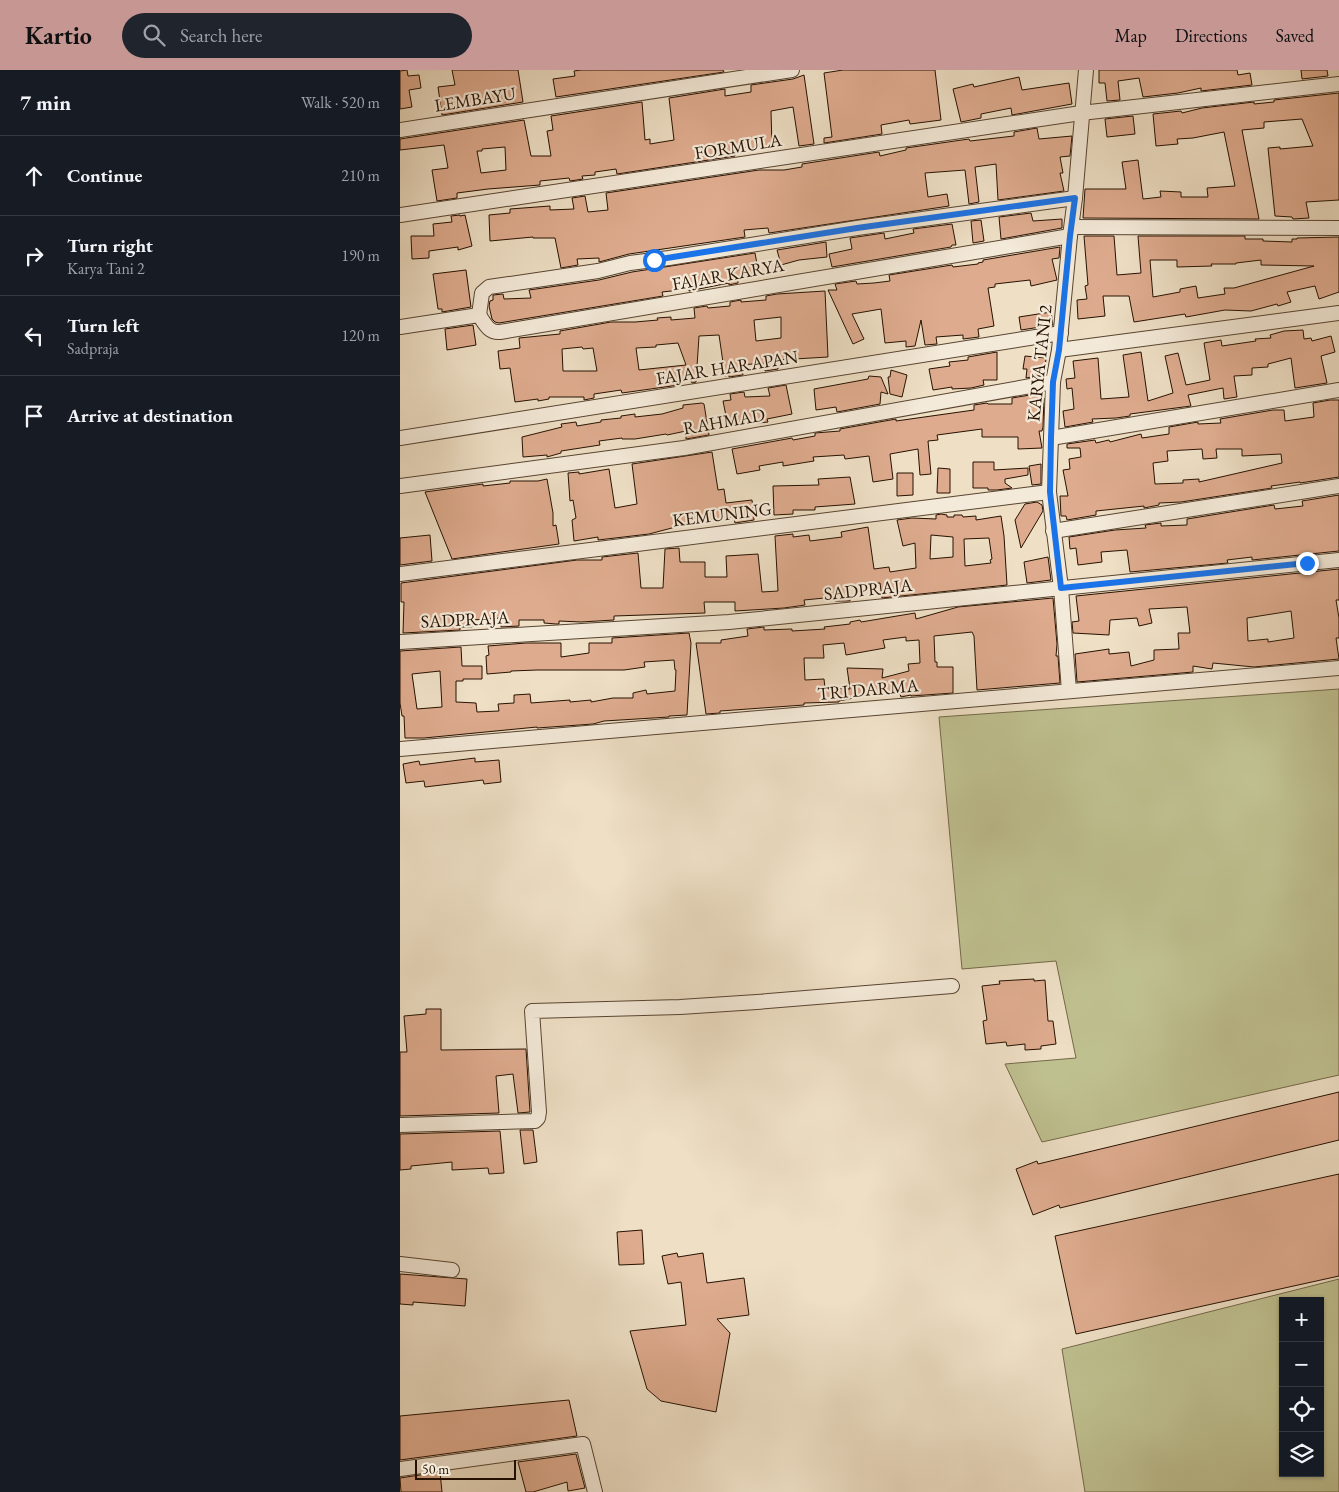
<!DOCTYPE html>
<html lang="en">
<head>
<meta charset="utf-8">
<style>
  :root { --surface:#171b24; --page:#20242c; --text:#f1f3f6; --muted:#9ea1a6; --line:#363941; --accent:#c59692 }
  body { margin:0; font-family:"EB Garamond",serif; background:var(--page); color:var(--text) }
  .controls { position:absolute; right:15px; bottom:15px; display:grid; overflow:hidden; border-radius:0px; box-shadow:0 1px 4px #0004 }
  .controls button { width:45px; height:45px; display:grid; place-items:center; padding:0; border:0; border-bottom:1px solid var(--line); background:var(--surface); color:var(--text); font:25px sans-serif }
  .scale { position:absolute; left:15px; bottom:12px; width:101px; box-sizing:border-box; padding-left:5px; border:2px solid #261100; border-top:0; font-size:14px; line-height:18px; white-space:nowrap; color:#261100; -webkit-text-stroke:4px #f4ead9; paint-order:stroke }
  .stop { position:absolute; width:15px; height:15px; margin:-11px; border:4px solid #1a73e8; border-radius:50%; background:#fff }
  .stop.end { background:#1a73e8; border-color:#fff; box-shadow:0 1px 5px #0008 }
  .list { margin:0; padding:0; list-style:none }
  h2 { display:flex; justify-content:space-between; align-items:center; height:65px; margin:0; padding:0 20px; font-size:21px }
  h2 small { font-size:16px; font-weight:400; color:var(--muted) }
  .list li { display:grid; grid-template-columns:32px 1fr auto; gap:15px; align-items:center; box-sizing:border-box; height:80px; padding:0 20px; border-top:1px solid var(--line) }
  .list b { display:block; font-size:19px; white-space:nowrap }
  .list p { margin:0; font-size:16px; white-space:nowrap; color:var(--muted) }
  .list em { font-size:16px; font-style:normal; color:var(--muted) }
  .icon { flex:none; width:28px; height:28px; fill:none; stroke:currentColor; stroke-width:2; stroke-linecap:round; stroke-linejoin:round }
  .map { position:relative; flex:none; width:939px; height:1422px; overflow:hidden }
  header { display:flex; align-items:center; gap:30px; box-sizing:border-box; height:70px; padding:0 25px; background:var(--accent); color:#111 }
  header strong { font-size:24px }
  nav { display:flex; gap:28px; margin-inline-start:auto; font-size:18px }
  .search { width:350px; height:45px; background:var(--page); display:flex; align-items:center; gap:12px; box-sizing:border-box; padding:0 18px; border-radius:28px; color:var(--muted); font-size:19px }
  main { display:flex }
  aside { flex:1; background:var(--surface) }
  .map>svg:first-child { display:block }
  .green { fill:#bfc090; stroke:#726848; fill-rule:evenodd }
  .building { fill:#deab8e; stroke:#261100; fill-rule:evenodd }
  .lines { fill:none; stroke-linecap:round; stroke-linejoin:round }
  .minor-casing { stroke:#584431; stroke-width:16 }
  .minor { stroke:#f4ead9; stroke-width:14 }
  .route { stroke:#1a73e8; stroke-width:6 }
  .labels { text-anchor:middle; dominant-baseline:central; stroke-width:4.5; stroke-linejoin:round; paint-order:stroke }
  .street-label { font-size:18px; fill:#261100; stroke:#f4ead9 }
</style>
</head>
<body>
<header>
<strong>Kartio</strong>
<div class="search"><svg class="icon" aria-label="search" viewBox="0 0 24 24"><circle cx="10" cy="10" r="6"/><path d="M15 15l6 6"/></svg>Search here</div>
<nav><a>Map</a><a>Directions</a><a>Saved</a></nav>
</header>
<main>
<aside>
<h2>7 min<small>Walk · 520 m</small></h2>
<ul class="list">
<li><svg class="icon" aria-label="ahead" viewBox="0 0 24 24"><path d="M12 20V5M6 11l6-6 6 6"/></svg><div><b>Continue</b></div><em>210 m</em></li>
<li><svg class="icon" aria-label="right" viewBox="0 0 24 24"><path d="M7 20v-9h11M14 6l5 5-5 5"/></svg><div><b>Turn right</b><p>Karya Tani 2</p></div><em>190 m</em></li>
<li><svg class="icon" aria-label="left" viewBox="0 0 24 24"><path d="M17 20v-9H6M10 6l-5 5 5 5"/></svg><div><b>Turn left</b><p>Sadpraja</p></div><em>120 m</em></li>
<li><svg class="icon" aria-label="arrive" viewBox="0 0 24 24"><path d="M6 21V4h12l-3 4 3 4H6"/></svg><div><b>Arrive at destination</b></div></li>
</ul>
</aside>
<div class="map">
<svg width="939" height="1422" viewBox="0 0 939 1422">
  <rect width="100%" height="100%" fill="#eedfc5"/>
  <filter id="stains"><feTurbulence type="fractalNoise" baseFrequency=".004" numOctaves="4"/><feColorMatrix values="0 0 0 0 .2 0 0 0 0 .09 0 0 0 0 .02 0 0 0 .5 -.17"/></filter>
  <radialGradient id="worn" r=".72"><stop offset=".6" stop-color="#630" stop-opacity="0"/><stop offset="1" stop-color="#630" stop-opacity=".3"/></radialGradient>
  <g class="green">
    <polygon points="939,619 939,1005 642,1072 605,994 676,988 656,891 562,899 539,647"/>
    <path d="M 939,1209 L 939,1422 L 685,1422 L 662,1279 ZM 883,1231 L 920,1231 L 920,1403 L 883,1403 Z"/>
  </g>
  <g class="building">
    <polygon points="7,0 8,6 19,5 21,18 9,20 12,37 0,39 0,1"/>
    <polygon points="52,0 118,0 123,32 42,45 38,17 55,15"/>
    <polygon points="181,0 323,0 324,2 156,27 153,9 175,6 174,1"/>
    <polygon points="443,0 535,0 541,50 510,54 509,50 481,55 482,64 424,73 424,68 432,67 424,3"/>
    <polygon points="699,0 837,0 838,5 850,3 852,15 801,21 801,18 778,23 743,27 739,8 718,11 720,30 707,31 705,13 699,13"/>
    <polygon points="901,0 927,0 928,6 902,9"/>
    <path d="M 404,5 L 414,74 L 399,76 L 393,37 L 371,41 L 372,77 L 334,78 L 335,86 L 217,104 L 216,99 L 195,102 L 195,105 L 182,106 L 183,109 L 170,111 L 169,108 L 140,111 L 140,115 L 88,119 L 57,123 L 57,128 L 37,131 L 32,100 L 48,98 L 44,75 L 0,80 L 0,69 L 124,50 L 131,86 L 151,86 L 147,61 L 153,60 L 151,46 L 242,32 L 245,70 L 250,69 L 250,74 L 274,70 L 269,28 L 325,19 L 325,26 L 351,22 L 351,15 L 393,9 ZM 105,77 L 106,100 L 81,103 L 77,81 L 82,81 L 82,79 Z"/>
    <polygon points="619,7 622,20 669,13 672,34 612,45 611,38 581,44 581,48 561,52 553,19 573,14 574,17"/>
    <polygon points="939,23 939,130 906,132 909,148 893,149 892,147 875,146 868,78 880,77 880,79 913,76 902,49 864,52 864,58 842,60 859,149 683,148 685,119 726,119 722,92 738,90 743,129 761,127 760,121 781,122 781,127 808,127 807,118 835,116 824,62 793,68 777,69 778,74 756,76 753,44 781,41 782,43 802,38 854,32 854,34 874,32 874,30"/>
    <polygon points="733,46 735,64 707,67 705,49"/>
    <polygon points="637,58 639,69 672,66 670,86 660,87 663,103 660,103 664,121 598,130 596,94 575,97 579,132 569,134 565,100 525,103 528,127 547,124 549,136 369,163 368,158 344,160 345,167 229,184 199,192 199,188 177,189 178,195 161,198 155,168 133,168 133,167 90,171 89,145 110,143 110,139 150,136 150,140 174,139 172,128 185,126 188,142 208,140 206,123 359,100 384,100 402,97 402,94 479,82 480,86 506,80 506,78 569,69 570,71 614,66 614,62"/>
    <polygon points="631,143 633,151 662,149 662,158 601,169 599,147"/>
    <polygon points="60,145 60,146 65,145 72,176 58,180 58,177 29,181 29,188 12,189 11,166 34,166 33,154 52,152 51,146"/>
    <polygon points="581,150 584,171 573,173 571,151"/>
    <polygon points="552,154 556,175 552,175 551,177 432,197 429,184 452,179 450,168 484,163 485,169 514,163 513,159"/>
    <path d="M 684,166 L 714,166 L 717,205 L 741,203 L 738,166 L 845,166 L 845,169 L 863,169 L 863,171 L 892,172 L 892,169 L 897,169 L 897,168 L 939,167 L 939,222 L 919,229 L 915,216 L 887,222 L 891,232 L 878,236 L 877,234 L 851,241 L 825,240 L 786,247 L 785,244 L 734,252 L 729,226 L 703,226 L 705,246 L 678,249 L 677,230 L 687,229 L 685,216 L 688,215 ZM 750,190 L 777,190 L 777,197 L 812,196 L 811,194 L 836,194 L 836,193 L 861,190 L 861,195 L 914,196 L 834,218 L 824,218 L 825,224 L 798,228 L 796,216 L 780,219 L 780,222 L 753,227 Z"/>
    <polygon points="426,172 427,187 399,190 381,195 377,180"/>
    <polygon points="660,177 659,188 652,189 657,210 631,216 630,210 595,214 595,217 588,218 594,256 578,259 579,267 563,269 563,265 536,267 537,274 525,275 521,250 515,276 506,277 506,271 485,273 481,239 452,244 464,269 453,274 428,220 437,220 435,214 456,211 457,214 474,213 490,211 489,205 552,195 553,197 578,194 578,193 583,192 583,190"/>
    <polygon points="355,183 359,205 338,209 338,213 329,215 329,213 289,221 289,219 262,222 263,226 99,253 95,252 92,249 89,236 90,231 93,230 93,225 103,224 104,229 131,228 129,220 199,210 232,202"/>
    <polygon points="66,200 71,237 42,242 42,239 38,239 33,204"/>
    <path d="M 425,221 L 428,287 L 377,290 L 378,299 L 365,301 L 364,293 L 341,295 L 343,305 L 329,307 L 329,305 L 325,306 L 319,265 L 299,266 L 296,312 L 292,313 L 289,306 L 278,309 L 279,315 L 222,323 L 221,320 L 194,324 L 194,328 L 184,330 L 184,327 L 149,327 L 149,329 L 138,331 L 138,329 L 115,332 L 110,298 L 100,299 L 98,281 L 120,278 L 119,268 L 160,264 L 160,261 L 211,252 L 235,252 L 258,250 L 257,248 L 271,247 L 271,250 L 295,248 L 294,238 L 307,236 L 308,238 L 330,236 L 330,232 L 341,230 L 341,232 L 366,230 L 366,226 L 377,224 ZM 381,247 L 381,268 L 356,271 L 354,250 ZM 278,273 L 286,295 L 239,300 L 236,278 L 256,277 L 256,275 ZM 182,277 L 183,279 L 193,278 L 197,301 L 163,301 L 162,279 Z"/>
    <polygon points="651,242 653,255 621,260 619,247"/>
    <polygon points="73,255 76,275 47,280 45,259"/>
    <polygon points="903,260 904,269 911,268 912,271 931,266 935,282 921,286 927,313 895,318 891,288 868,294 868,297 852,298 852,305 834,306 837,327 824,329 823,318 788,325 791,336 730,344 730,346 716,348 692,349 693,352 665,357 663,341 674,339 672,318 667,319 666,309 675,308 673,291 698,288 701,329 729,327 723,285 741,282 748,331 773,323 765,286 778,283 786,315 810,310 804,273 821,270 822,276 856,271 855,269 871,268 870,265 884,261"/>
    <polygon points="597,282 597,310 583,310 584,315 571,318 552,319 552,317 533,320 529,299 550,296 549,292 568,290 568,287"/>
    <polygon points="625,286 646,288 645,301 643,301 643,305 626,308 627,299 623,299"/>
    <polygon points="491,300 507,305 502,327 490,324 488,307 490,307"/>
    <polygon points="469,306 481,307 488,324 481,322 480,334 437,342 436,337 416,340 414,319 468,309"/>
    <polygon points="386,315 392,344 367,349 368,352 328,356 323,331 331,330 330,324 344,322 345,327 370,326 368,318"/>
    <polygon points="642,323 641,327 644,328 643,357 642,361 639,361 642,378 618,379 618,367 582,367 582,359 537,365 538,370 528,371 531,404 520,405 518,379 490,384 493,409 473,412 469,386 445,389 444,385 413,387 414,391 383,396 383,392 359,396 360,400 337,404 332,379 392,368 393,370 415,366 415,363 440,361 440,359 496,349 496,351 574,340 574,335 587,333 588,334 612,334 612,328"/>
    <path d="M 930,330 L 939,330 L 939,407 L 900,413 L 900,412 L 871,416 L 872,418 L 781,432 L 759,433 L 759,435 L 744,438 L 744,436 L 696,441 L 696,445 L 667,450 L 666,446 L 661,446 L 660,426 L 668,426 L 663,400 L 670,399 L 669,389 L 681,387 L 680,378 L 667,378 L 667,374 L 695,370 L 696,373 L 709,370 L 710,372 L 741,364 L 742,368 L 769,364 L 769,357 L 798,352 L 798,354 L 821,353 L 820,349 L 873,340 L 884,340 L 885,351 L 914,347 L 913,333 ZM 802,379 L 803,389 L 817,388 L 816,379 L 842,379 L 842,386 L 881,384 L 882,393 L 799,412 L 799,409 L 783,410 L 783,413 L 755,414 L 753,393 L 768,391 L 767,381 Z"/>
    <polygon points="302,333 304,334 309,365 286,369 286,361 267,365 266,364 235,369 222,369 222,368 199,371 200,375 161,381 161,383 147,387 147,385 123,387 122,367 162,357 161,354 176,352 177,356 201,352 201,350 221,348 221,346 235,344 235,347 262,344 283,338 283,335"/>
    <polygon points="312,382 318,420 324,419 326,433 352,430 354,450 335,453 334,447 287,452 287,454 249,464 198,470 198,467 174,471 172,450 176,448 173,430 170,431 168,403 179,402 179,404 209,399 215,438 237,434 232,394"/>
    <polygon points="573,392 594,392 594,400 628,398 628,405 605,409 605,413 612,418 597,420 588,420 588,418 573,418"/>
    <polygon points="641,394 641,414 632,415 629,396"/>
    <polygon points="538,398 550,399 550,423 537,423"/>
    <polygon points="497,403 513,403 513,425 497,426"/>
    <polygon points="450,407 455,434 415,437 415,440 393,440 393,444 374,445 373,416 419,415 418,409"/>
    <polygon points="147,409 153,443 153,456 156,455 159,474 52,489 25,422 83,414 83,416 110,413 110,411 138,411"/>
    <polygon points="939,425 939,481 852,490 852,487 827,490 828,493 730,502 727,480 701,482 702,492 678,495 676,478 670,479 669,467 715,460 746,458 745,455 761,453 761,456 787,455 787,449 874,435 875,439 903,436 902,431"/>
    <polygon points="637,432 642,435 643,441 621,478 615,450 625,434"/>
    <path d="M 541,444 L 547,445 L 547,447 L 554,447 L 554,445 L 562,445 L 563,447 L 576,446 L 576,450 L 601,446 L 604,466 L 607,515 L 482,528 L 480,513 L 449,515 L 450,531 L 435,531 L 435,527 L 404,530 L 405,535 L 384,538 L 335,541 L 335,532 L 304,532 L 305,543 L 214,546 L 214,550 L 181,552 L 159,551 L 159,554 L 156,554 L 144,553 L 144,550 L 119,550 L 119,556 L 101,557 L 101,548 L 72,550 L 72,557 L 60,557 L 60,560 L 3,563 L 4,532 L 1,532 L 1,513 L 177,490 L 202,490 L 202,487 L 238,483 L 241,518 L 263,518 L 265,479 L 279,478 L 280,492 L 305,492 L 305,507 L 327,507 L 326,486 L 358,484 L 362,522 L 378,521 L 375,466 L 393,464 L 393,467 L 409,465 L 410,471 L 442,467 L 441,462 L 468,457 L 474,499 L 489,497 L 490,502 L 516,498 L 515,473 L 503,476 L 497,450 L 512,448 L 536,449 L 536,445 ZM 531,465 L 553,467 L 553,487 L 530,489 ZM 589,468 L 592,489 L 590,490 L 591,493 L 565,496 L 564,469 Z"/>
    <polygon points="30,465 32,491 0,495 0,468"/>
    <polygon points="648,487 651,510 627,513 624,492"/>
    <path d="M 939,499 L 939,530 L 936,530 L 939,548 L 939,568 L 936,568 L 939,589 L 854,597 L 813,593 L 812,599 L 793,596 L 793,602 L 677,612 L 675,584 L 709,579 L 709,584 L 729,582 L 731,596 L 754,590 L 754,580 L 779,579 L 778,563 L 790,563 L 787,537 L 749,539 L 752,553 L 739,556 L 737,548 L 710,550 L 709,565 L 673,563 L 672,552 L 679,551 L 676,526 ZM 891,541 L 894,568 L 868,572 L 868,569 L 848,571 L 847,548 Z"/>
    <path d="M 653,528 L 657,574 L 656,586 L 658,586 L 660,613 L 577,620 L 574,566 L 572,562 L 534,566 L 535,592 L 537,592 L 537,597 L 553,597 L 553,623 L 511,626 L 511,625 L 501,627 L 500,624 L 473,623 L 473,624 L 439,631 L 439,632 L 404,633 L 404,635 L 320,641 L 320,643 L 306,644 L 296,573 L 321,573 L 321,570 L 348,566 L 347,559 L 364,557 L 364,560 L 392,559 L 392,561 L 425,559 L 424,557 L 450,554 L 450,552 L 460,550 L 461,552 L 515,543 L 516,549 L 558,537 ZM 506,567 L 506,571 L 519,570 L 520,593 L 508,594 L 509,601 L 482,608 L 483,599 L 447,598 L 450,619 L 425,618 L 424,609 L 405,610 L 404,588 L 424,588 L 423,575 L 444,573 L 446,585 L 485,578 L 483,570 Z"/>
    <path d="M 289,563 L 291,573 L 287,645 L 269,646 L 269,647 L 204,651 L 193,654 L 137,658 L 137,657 L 24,668 L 5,668 L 4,646 L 2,646 L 0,633 L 0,581 L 61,577 L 62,596 L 82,596 L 82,609 L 63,609 L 63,611 L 56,611 L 56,632 L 76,633 L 77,642 L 99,641 L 98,634 L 114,633 L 114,625 L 130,624 L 131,633 L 170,630 L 170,632 L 191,630 L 191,632 L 213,628 L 233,628 L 233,623 L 246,620 L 247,624 L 275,621 L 276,600 L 275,600 L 274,590 L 244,592 L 245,597 L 224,600 L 137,600 L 111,601 L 111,602 L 87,604 L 86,586 L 89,585 L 88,576 L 126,573 L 161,573 L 161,587 L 189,583 L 189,573 L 212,573 L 212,568 ZM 40,601 L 42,637 L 17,639 L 12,604 Z"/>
    <polygon points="75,688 75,692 99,690 101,712 84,714 83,710 25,717 24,711 6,713 3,694 19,691 20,695"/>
    <polygon points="634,909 634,911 645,910 648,951 653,951 656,974 641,976 641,979 625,980 625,974 607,976 606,972 586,974 583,951 587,950 582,916 600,914 599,911"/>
    <polygon points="26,939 41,939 41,980 126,979 130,1042 118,1043 113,1004 96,1006 99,1043 0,1046 0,982 7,982 4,946 26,944"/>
    <polygon points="939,1022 939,1070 660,1138 659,1135 633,1145 616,1099 637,1091 638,1094"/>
    <polygon points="120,1060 133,1060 137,1092 124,1094"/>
    <polygon points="100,1061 104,1103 89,1104 88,1098 52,1100 52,1092 11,1096 11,1099 0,1100 0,1064"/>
    <polygon points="939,1104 939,1206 676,1264 655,1166"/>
    <polygon points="242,1160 244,1194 219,1195 217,1162"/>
    <polygon points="277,1183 278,1187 303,1183 307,1213 344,1208 349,1245 317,1249 330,1263 316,1342 261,1331 247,1319 230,1261 286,1255 281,1212 268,1214 262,1186"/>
    <polygon points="0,1204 67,1209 65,1236 13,1232 13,1235 0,1234"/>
    <polygon points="169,1330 177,1366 0,1390 0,1346"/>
    <polygon points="176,1384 185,1418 168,1421 167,1412 133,1422 126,1422 118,1392"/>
    <polygon points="40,1402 42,1422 1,1422 0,1408"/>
  </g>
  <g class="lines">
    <defs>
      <g id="minor">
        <polyline points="0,60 392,0"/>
        <polyline points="0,145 681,43 939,14"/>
        <polyline points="672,157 939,158"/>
        <polyline points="79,245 82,223 89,217 198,201 230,193 269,188 457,158 675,128"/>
        <path d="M 0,257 L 79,245 C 85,254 89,263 100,262 L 670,166"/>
        <polyline points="659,280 939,243"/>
        <polyline points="0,368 661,263"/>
        <polyline points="651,368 939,320"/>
        <polyline points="0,416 284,378 653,312"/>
        <polyline points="653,461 939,416"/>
        <polyline points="0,504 649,422"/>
        <polyline points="0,572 329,552 939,490"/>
        <polyline points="669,621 661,518 649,422 651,368 653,312 659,280 670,166 675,128 686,0"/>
        <polyline points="0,679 939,598"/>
        <polyline points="0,1055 135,1051 138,1048 139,1042 132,941 280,937 357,932 552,916"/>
        <polyline points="0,1194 52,1200"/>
        <polyline points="0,1399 183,1374 195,1422"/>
      </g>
    </defs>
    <use href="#minor" class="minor-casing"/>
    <use href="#minor" class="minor"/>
  </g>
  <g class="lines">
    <polyline class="route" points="254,190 457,158 675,128 670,166 659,280 653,312 651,368 650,422 661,518 907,493"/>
  </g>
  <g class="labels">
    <g class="street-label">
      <text transform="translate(75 29) rotate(-9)">LEMBAYU</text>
      <text transform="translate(338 76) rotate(-9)">FORMULA</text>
      <text transform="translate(328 204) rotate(-10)">FAJAR KARYA</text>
      <text transform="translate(639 293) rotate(-84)">KARYA TANI 2</text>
      <text transform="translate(327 297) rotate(-9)">FAJAR HARAPAN</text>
      <text transform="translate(324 351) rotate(-10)">RAHMAD</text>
      <text transform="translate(322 444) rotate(-7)">KEMUNING</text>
      <text transform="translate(468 519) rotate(-6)">SADPRAJA</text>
      <text transform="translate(65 549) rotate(-3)">SADPRAJA</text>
      <text transform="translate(468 619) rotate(-5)">TRI DARMA</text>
    </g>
  </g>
  <rect width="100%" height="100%" filter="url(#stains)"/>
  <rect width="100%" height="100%" fill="url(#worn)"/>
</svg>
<div class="controls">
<button>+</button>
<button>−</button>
<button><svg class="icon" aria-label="locate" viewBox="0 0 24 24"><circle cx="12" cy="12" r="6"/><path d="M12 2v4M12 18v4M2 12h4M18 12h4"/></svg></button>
<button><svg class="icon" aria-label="layers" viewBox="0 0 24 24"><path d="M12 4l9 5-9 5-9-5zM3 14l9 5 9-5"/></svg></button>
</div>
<div class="scale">50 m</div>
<div class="stop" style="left:254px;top:190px"></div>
<div class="stop end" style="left:907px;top:493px"></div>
</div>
</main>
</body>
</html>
